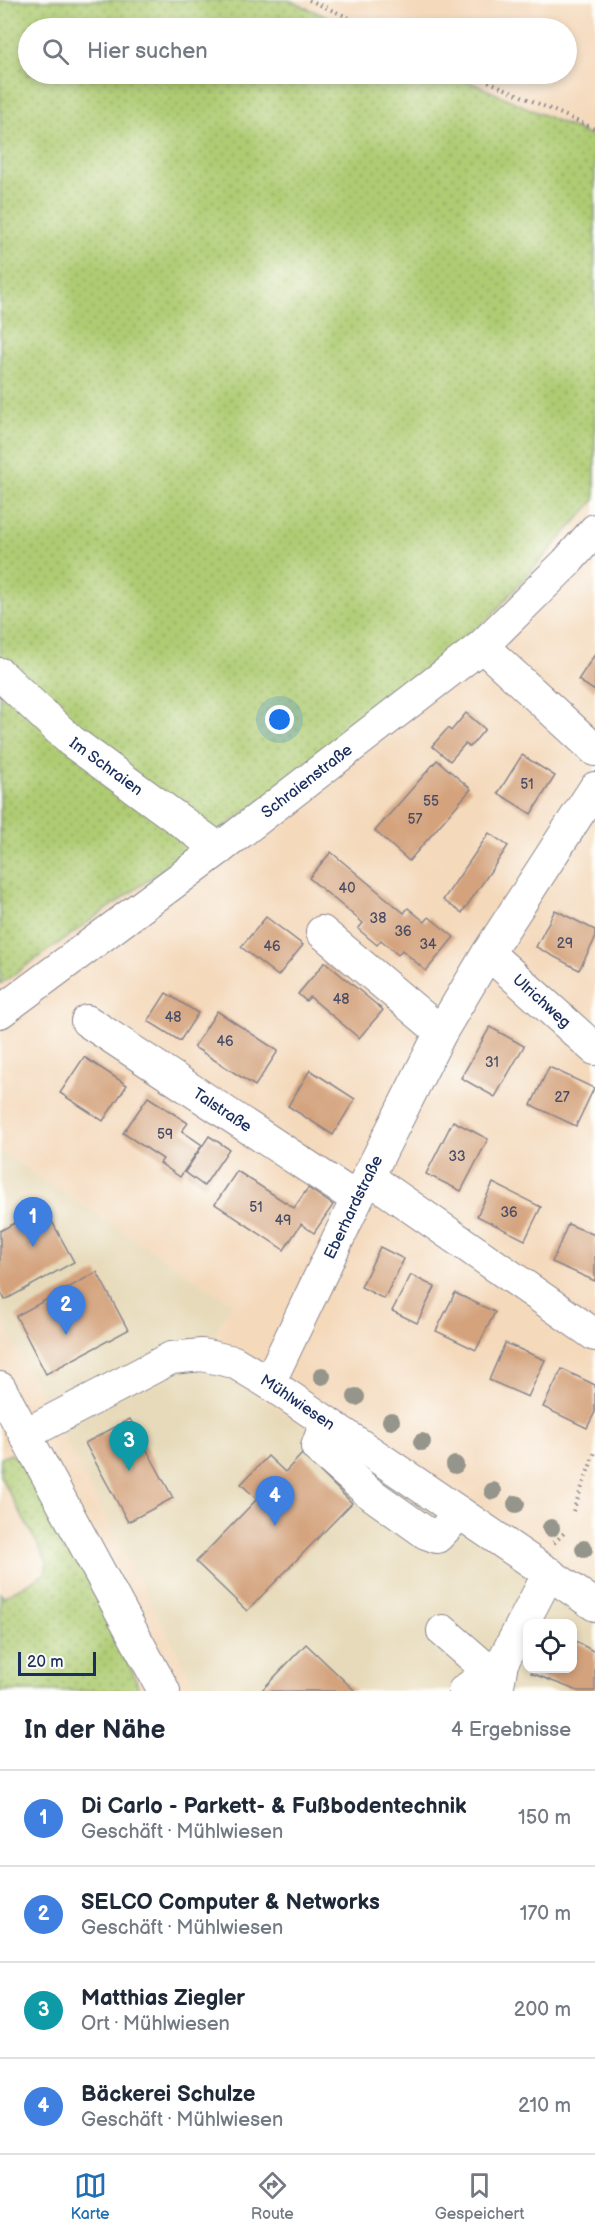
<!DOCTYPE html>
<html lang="de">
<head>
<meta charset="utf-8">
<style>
  :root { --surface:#fff; --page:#f2f2f3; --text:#1f2937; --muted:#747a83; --line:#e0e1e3; --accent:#1f6fb2 }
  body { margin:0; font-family:"Balsamiq Sans",sans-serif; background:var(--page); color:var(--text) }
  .controls { position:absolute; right:18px; bottom:18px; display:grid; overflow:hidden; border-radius:12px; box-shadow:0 3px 9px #0003 }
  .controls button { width:54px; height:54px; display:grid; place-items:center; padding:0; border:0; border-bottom:2px solid var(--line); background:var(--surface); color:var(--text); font:30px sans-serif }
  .scale { position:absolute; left:18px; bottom:15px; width:78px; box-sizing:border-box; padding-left:6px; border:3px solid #1b2f5e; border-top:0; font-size:16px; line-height:21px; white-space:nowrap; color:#1b2f5e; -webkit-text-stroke:4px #fdfcf7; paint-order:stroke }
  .you { position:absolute; left:280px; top:720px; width:21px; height:21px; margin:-15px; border:4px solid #fff; border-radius:50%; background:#1a73e8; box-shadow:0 0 0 9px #1a73e833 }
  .badge { display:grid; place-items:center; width:39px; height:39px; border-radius:50%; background:var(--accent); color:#fff; font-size:20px; font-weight:700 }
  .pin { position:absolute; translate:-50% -50px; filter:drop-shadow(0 2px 3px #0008) }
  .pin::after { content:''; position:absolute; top:32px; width:21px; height:18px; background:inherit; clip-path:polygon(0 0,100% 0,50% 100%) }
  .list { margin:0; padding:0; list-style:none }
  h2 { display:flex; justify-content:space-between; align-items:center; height:78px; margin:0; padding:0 24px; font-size:26px }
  h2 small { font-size:20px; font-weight:400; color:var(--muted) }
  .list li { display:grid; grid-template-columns:39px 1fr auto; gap:18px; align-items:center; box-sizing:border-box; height:96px; padding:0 24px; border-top:2px solid var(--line) }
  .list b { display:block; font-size:22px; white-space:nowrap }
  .list p { margin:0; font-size:20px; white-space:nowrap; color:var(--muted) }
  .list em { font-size:20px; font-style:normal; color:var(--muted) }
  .icon { flex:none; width:33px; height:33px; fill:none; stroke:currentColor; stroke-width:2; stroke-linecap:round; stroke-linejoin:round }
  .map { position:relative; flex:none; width:595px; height:1691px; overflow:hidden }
  .search { position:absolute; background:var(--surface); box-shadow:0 3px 9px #0003; left:18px; right:18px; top:18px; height:66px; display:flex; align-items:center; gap:15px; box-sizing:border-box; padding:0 21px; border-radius:33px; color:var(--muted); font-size:22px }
  .sheet { height:462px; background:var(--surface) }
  nav { display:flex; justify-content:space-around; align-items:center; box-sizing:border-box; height:84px; border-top:2px solid var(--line); background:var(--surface); font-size:16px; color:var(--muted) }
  nav a { display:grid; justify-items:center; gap:3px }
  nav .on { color:var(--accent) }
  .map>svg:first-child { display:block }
  .built { fill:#e7daba; fill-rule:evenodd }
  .grass { fill:url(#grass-dots); stroke:#657e68; stroke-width:1.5 }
  .building { fill:#d4a37d }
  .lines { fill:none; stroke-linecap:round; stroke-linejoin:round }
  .minor-casing { stroke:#88848c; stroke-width:34 }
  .path { stroke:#88848c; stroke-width:4; stroke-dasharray:1.5 4.5; stroke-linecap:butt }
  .minor { stroke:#fff; stroke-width:32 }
  .tree { fill:#95958b }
  .labels { text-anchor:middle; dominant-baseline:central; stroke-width:6; stroke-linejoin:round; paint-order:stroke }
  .number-label { font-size:14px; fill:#494c66 }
  .street-label { font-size:16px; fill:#1b2f5e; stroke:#fdfcf7 }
</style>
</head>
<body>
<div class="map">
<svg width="595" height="1691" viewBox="0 0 595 1691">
  <defs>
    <pattern id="grass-dots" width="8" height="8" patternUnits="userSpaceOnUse" patternTransform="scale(1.5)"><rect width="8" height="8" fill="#afcc73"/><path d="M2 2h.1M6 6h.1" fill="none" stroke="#8ea662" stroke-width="1.8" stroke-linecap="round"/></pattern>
  </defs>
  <rect width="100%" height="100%" fill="#fdfcf7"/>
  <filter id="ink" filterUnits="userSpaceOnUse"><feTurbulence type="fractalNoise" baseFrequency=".0167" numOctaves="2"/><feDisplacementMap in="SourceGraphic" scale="12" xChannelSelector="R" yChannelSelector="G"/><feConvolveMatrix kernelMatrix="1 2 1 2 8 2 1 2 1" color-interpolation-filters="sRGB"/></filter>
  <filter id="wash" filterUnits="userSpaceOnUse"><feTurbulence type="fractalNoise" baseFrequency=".008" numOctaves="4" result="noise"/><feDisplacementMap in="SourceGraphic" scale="24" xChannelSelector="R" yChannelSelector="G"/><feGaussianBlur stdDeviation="1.35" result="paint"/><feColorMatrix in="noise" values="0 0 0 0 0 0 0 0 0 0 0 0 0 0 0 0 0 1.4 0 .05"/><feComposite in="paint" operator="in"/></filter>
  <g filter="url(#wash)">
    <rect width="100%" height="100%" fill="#f4d9bb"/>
    <path class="built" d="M 0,1151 L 232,1303 L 214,1334 L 230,1378 L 595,1619 L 595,1691 L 198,1691 L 0,1317 ZM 528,1624 L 572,1624 L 572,1668 L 528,1668 Z"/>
    <g class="grass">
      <polygon points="0,0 289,0 352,28 28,28 28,74 452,74 595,138 595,500 489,618 264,799 0,984"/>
      <polygon points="11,1454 21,1459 109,1618 136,1680 139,1691 0,1691 0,1593 3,1597 45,1574 47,1562 0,1476 1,1458"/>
    </g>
    <g id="blocks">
      <g class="building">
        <polygon points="595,654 595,691 578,680"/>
        <polygon points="466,713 485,729 470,747 465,744 450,761 432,746 448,728 451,731"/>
        <polygon points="522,755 555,776 531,814 498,793"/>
        <polygon points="437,760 471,789 409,861 375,831"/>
        <polygon points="489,833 508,846 462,913 443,900"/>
        <polygon points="331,852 404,913 408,908 425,922 429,917 454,937 426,971 402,950 398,955 381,940 377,945 358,929 363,923 309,878"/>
        <polygon points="555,910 595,930 595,939 579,970 536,947"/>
        <polygon points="266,917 303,945 278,976 241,947"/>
        <polygon points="325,962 383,1010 359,1038 310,997 306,1001 298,994"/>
        <polygon points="166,993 198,1013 180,1041 148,1021"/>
        <polygon points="217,1011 278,1051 255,1086 194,1047"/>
        <polygon points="490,1027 524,1046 495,1097 461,1078"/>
        <polygon points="84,1057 127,1085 103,1121 60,1093"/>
        <polygon points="549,1067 594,1088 576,1126 531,1105"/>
        <polygon points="310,1070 355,1099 333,1135 288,1106"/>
        <polygon points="148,1097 188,1123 182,1131 202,1145 180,1177 160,1163 163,1159 123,1133"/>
        <polygon points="453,1121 488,1139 461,1191 426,1174"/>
        <polygon points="209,1136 229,1149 204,1186 185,1172"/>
        <polygon points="237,1171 294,1208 308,1188 333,1205 314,1233 301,1224 284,1250 215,1204"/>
        <polygon points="493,1183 541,1207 525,1240 477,1216"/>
        <polygon points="44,1207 74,1262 5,1300 0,1290 0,1231"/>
        <polygon points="568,1224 595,1235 595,1281 552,1262"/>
        <polygon points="380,1247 404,1259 384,1299 361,1287"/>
        <polygon points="97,1272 128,1330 46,1374 16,1316"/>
        <polygon points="411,1275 435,1287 417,1323 392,1311"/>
        <polygon points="455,1293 495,1312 476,1350 436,1331"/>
        <polygon points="505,1343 545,1360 528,1397 489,1380"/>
        <polygon points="562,1369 595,1385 595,1412 587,1428 543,1407"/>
        <polygon points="130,1419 173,1498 128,1522 85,1443"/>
        <polygon points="302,1454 352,1503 247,1611 196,1562 257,1499 241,1484 268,1456 285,1472"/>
        <polygon points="573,1640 595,1652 595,1691 578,1691 531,1673 533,1668 572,1668"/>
        <polygon points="306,1644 355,1691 261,1691"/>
      </g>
    </g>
  </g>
  <g filter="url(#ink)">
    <use href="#blocks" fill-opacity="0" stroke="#88848c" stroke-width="1.5"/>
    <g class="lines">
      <defs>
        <g id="minor">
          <polyline points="482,646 595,750"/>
          <path id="s1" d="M 0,674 L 71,741 L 219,849"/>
          <polyline points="322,932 441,1032"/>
          <path id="s2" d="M 488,953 L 595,1049"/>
          <path id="s3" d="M 0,1012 L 219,849 L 482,646 L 566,563 L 595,530"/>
          <path id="s4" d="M 87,1021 L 357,1199"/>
          <polyline points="368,1177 595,1335"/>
          <path id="s5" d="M 269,1383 L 357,1199 L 441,1032 L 488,953 L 595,788"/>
          <polyline points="0,1388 164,1691"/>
          <polyline points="326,1422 317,1447 367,1491 426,1533 437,1537 460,1513"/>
          <path id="s6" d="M 26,1434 L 171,1358 L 202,1355 L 234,1362 L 269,1383 L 595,1605"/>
          <polyline points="443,1631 490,1672"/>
          <polyline points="464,1691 502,1663"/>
          <polyline points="497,1691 502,1663 549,1573"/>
        </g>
      </defs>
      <use href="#minor" class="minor-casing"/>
      <g class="path">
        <polyline points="309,0 372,28"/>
        <polyline points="472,74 595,129"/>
        <polyline points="573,1511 595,1452"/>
        <polyline points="554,1543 564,1533"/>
      </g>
      <use href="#minor" class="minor"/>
    </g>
    <g class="tree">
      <circle cx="322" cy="1376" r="9"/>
      <circle cx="356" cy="1397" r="9"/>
      <circle cx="391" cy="1421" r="9"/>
      <circle cx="422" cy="1442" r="9"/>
      <circle cx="455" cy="1465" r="9"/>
      <circle cx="493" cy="1491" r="9"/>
      <circle cx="516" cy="1504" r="9"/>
      <circle cx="551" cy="1528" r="9"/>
      <circle cx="584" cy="1549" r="9"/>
    </g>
  </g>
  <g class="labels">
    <g class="number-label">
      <text x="527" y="784">51</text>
      <text x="431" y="801">55</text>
      <text x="415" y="819">57</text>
      <text x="347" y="888">40</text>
      <text x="378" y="918">38</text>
      <text x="403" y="931">36</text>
      <text x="565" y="943">29</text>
      <text x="428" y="944">34</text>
      <text x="272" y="946">46</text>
      <text x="341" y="999">48</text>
      <text x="173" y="1017">48</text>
      <text x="225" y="1041">46</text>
      <text x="492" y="1062">31</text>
      <text x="562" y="1097">27</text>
      <text x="165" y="1134">59</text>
      <text x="457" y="1156">33</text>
      <text x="256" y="1207">51</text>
      <text x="509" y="1212">36</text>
      <text x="283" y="1220">49</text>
    </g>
    <g class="street-label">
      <text stroke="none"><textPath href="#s1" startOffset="141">Im Schraien</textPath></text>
      <text stroke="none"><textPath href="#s3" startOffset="384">Schraienstraße</textPath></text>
      <text stroke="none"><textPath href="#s2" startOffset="72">Ulrichweg</textPath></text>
      <text stroke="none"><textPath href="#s4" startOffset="162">Talstraße</textPath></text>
      <text stroke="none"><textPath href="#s5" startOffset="195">Eberhardstraße</textPath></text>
      <text stroke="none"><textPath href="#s6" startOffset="303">Mühlwiesen</textPath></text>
    </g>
  </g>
</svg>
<div class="controls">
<button><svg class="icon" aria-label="locate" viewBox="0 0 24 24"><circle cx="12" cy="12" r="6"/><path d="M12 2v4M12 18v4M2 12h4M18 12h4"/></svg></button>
</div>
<div class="scale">20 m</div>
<div class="you"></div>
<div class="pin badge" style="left:33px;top:1247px;background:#3f7fe0">1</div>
<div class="pin badge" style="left:66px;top:1335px;background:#3f7fe0">2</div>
<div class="pin badge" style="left:129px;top:1471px;background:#0f9aa8">3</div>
<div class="pin badge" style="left:275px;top:1526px;background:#3f7fe0">4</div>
<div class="search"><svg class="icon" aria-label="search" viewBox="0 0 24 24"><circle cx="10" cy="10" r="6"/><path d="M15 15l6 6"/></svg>Hier suchen</div>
</div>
<section class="sheet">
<h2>In der Nähe<small>4 Ergebnisse</small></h2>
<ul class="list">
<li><span class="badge" style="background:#3f7fe0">1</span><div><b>Di Carlo - Parkett- &amp; Fußbodentechnik</b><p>Geschäft · Mühlwiesen</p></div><em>150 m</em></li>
<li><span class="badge" style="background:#3f7fe0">2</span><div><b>SELCO Computer &amp; Networks</b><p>Geschäft · Mühlwiesen</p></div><em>170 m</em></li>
<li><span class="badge" style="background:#0f9aa8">3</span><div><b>Matthias Ziegler</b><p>Ort · Mühlwiesen</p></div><em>200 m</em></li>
<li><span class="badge" style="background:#3f7fe0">4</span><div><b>Bäckerei Schulze</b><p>Geschäft · Mühlwiesen</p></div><em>210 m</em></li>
</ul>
</section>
<nav>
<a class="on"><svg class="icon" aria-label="map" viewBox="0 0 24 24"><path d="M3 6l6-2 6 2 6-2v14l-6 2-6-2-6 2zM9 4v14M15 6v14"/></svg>Karte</a>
<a><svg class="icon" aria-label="directions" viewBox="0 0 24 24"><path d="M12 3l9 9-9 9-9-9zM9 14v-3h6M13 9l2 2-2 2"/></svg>Route</a>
<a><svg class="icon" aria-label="saved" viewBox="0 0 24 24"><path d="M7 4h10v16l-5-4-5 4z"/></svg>Gespeichert</a>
</nav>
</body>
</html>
